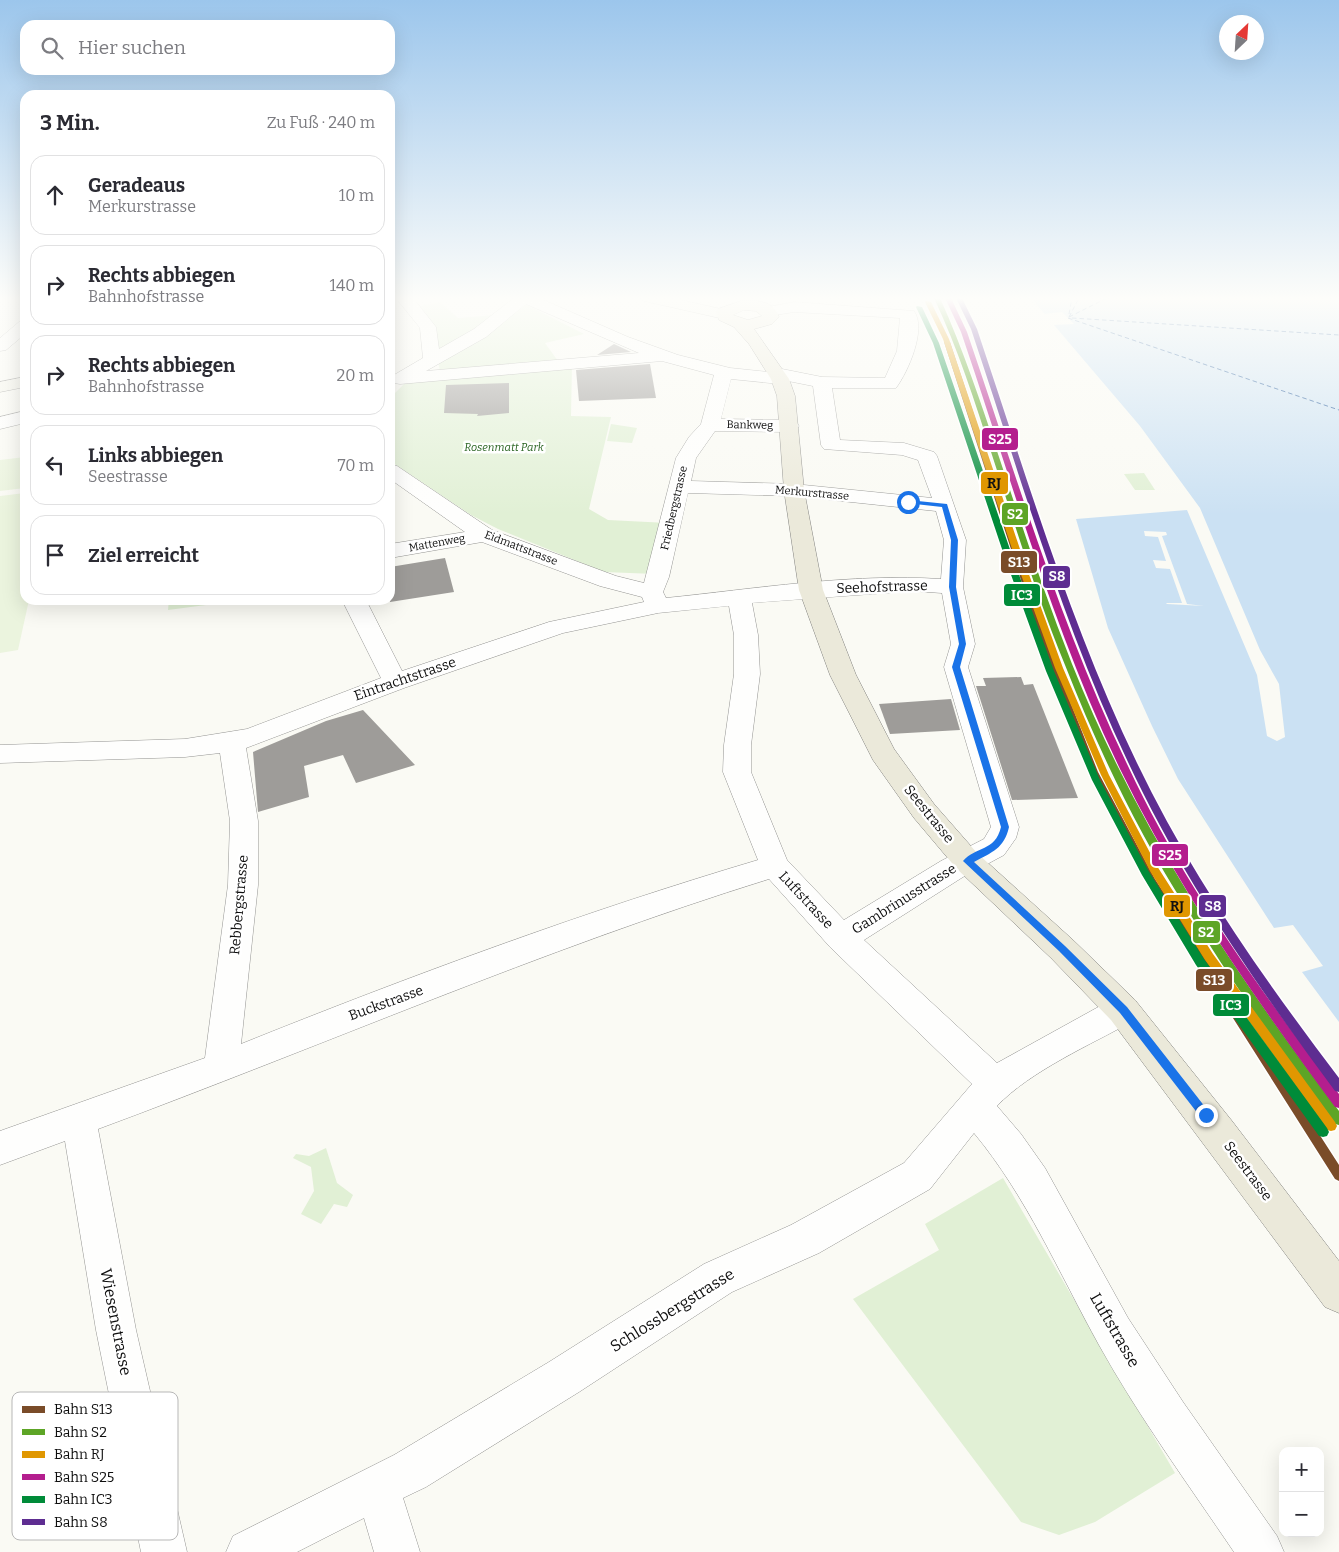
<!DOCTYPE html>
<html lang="de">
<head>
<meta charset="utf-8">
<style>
  :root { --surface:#fff; --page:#f2f2f3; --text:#2b2b33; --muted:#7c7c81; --line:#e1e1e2 }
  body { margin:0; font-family:Bitter,serif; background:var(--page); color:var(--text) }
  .controls { position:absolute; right:15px; bottom:15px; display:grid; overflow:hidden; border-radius:10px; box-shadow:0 5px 20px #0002 }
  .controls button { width:45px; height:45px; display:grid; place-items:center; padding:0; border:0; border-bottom:1px solid var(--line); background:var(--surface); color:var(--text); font:25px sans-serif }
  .compass { position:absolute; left:1219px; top:15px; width:45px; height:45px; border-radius:50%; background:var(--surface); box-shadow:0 5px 20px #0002; rotate:25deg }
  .stop { position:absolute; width:15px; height:15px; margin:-11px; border:4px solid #1a73e8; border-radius:50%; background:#fff }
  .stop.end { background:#1a73e8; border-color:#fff; box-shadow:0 1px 5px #0008 }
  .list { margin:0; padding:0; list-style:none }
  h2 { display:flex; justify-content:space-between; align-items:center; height:65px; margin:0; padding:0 20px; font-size:21px }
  h2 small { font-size:16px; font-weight:400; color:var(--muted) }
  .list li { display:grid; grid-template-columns:32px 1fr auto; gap:15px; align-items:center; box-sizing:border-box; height:80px; margin:0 10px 10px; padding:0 10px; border:1px solid var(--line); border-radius:15px }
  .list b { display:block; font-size:19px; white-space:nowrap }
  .list p { margin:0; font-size:16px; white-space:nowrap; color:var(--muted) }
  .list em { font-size:16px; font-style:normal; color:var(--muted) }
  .icon { flex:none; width:28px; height:28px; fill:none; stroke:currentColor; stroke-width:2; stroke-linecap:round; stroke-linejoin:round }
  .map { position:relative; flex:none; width:1339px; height:1552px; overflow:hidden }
  .search { position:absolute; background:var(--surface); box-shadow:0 5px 20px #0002; left:20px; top:20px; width:375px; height:55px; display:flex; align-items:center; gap:12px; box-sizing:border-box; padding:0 18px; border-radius:15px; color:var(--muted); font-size:19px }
  .panel { position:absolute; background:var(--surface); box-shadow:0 5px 20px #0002; left:20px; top:90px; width:375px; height:515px; border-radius:15px }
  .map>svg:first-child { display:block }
  .green { fill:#e1f0d5 }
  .pitch { fill:#ebf4de }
  .water { fill:#cbe1f3 }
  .pier { fill:#fafaf4 }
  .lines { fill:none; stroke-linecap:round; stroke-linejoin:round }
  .ferry { stroke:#1d569a; stroke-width:1; stroke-dasharray:4.5 3; stroke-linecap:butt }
  .building { fill:#9e9c99 }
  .street-casing { stroke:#949492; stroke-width:1 }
  .secondary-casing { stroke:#8b8b88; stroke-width:1 }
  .primary-casing { stroke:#82827f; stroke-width:1 }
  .street { fill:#fefefd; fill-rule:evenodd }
  .secondary { fill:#f4f4eb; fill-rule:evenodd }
  .primary { fill:#ebe9da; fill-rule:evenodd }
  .rail { stroke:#d6c7c5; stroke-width:2.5 }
  .rail-1-casing { stroke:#fff; stroke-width:3 }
  .rail-2-casing { stroke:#fff; stroke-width:3 }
  .rail-3-casing { stroke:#fff; stroke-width:3 }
  .rail-4-casing { stroke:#fff; stroke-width:3 }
  .rail-5-casing { stroke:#fff; stroke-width:3 }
  .rail-6-casing { stroke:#fff; stroke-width:3 }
  .rail-1 { fill:#7a4c29; fill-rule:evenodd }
  .rail-2 { fill:#5da526; fill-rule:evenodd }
  .rail-3 { fill:#e09701; fill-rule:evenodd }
  .rail-4 { fill:#b41e8e; fill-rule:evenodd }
  .rail-5 { fill:#008b39; fill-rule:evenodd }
  .rail-6 { fill:#5e2d91; fill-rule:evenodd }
  .route { fill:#1a73e8 }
  .labels { text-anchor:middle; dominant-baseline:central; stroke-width:5; stroke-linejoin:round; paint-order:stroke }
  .far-street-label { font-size:11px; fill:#0e0e0e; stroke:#fff }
  .far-park-label { font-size:11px; font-style:italic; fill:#286321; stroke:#fff }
  .street-label { font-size:14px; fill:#0e0e0e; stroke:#fff }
  .near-street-label { font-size:16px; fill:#0e0e0e; stroke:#fff }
  .key { fill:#fff; stroke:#b7b7b7; stroke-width:1 }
  .key-label { font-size:14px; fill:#0e0e0e }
  .line-badge { stroke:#fff; stroke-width:2 }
  .badge-label { font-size:14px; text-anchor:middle; font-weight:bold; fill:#fff }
  .pale-badge-label { font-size:14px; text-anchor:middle; font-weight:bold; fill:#111 }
</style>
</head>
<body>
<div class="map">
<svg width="1339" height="1552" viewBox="0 0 1339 1552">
  <rect width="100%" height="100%" fill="#fafaf4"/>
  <g class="green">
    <polygon points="440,302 458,318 496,315 523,303 584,334 545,343 558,361 440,372 432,322 416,307"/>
    <polygon points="572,366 571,416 611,417 589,509 608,520 668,523 655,574 604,572 498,529 471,515 390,461 390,398 407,381"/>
    <polygon points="611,424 637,428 632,443 607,441"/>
    <polygon points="1144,473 1155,490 1135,490 1124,474"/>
    <polygon points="169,600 206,600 206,605 168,610"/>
    <polygon points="326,1148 337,1183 353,1195 347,1207 334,1204 321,1224 301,1214 314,1191 311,1167 293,1158 296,1154 309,1156"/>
    <polygon points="1003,1178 1175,1473 1095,1522 1059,1535 1021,1522 853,1299 939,1250 925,1224"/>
  </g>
  <g class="pitch">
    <polygon points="25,457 25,488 0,491 0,460"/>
    <polygon points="25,493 25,600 29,600 18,650 0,653 0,496"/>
  </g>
  <polygon class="water" points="1031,298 1339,298 1339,1022 1302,972 1323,966 1293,925 1274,928 1178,779 1152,726 1108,628 1076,519 1187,510 1257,675 1267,736 1277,741 1285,737 1279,684 1260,650 1200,508 1140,426"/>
  <g class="pier">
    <polygon points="1062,312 1074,324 1053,325 1043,314"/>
    <polygon points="1144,531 1166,532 1167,535 1162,536 1187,604 1204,606 1167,604 1166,603 1182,603 1170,569 1156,568 1153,560 1166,561 1158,537 1145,536"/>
  </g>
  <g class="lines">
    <g class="ferry">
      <polyline points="1069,314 1072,298"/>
      <polyline points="1069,317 1107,298"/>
      <polyline points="1069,317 1079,298"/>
      <polyline points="1068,318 1339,410"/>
      <polyline points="1072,318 1339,335"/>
    </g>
  </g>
  <g class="building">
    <polygon points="614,344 631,352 597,355"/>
    <polygon points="650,364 656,398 579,401 576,370"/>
    <polygon points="509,383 509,413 477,416 478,414 444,413 446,385"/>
    <polygon points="445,558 454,592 390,602 390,567"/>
    <polygon points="1021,677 1024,685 1033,684 1078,798 1012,800 976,686 986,686 983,678"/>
    <polygon points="951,699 960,730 890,734 879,704"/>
    <polygon points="363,710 415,765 356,783 343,755 304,766 309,797 258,812 253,752 326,721"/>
  </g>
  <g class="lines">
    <defs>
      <g id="street">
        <path d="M 396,298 L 413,298 L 436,327 L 439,349 L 474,329 L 514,298 L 539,298 L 628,337 L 678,355 L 730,368 L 768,372 L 777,368 L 822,377 L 885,378 L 897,351 L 900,318 L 794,312 L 769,316 L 761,311 L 763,308 L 794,302 L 914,311 C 927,329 908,372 896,388 L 832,388 L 840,440 L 904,443 L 934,452 L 937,456 L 966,540 L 963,587 L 975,644 L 968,667 L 1019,827 L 1016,838 L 1004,855 L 963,877 L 864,940 L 997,1063 L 1111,1000 L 1123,996 L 1135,1000 L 1140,1010 L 1135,1020 C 1092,1044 1030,1071 997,1106 L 1021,1134 L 1045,1168 L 1128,1318 L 1183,1402 L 1277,1536 L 1284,1552 L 1234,1552 C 1188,1484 1139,1417 1099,1345 C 1059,1273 1027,1197 974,1133 L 930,1189 L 819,1253 L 732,1292 L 579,1392 L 426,1487 L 403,1498 L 420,1552 L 374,1552 L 364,1518 L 297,1552 L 226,1552 L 233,1536 L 394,1455 L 549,1362 L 704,1264 L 791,1225 L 904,1163 L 972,1084 L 830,947 L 769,879 C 541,950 322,1046 98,1129 L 136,1330 L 187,1552 L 141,1552 L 96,1330 L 65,1141 L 0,1165 L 0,1131 L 205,1058 L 228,885 L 230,821 L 220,753 L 185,757 L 0,763 L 0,745 L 185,739 L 247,729 L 381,678 L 342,600 L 366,600 L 402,671 L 549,622 L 644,602 L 642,597 L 600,586 L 482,542 L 390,558 L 390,544 L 465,532 L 390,479 L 390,464 L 397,466 L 492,530 L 616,576 L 644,583 L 676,458 L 689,437 L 701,424 L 714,375 L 662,361 L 400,384 L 394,383 L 391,379 L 394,375 L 423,358 L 420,328 ZM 526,304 L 639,353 L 426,371 L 486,337 ZM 731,379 L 780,384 L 788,381 L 813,386 L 821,445 L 824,449 L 902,455 L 918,460 L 932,498 L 794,484 L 691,481 L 696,458 L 715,431 L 789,432 L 796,430 L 799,426 L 796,422 L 789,420 L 721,419 ZM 688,493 L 794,496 L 936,511 L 944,540 L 941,579 C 852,573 754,589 666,598 L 663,592 L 669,577 ZM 913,591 L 942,593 L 951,644 L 944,667 L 991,827 L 984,839 L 941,861 L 844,920 L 787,860 L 751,772 L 751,745 L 760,674 L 758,635 L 752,603 ZM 729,606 L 734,635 L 734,674 L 724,745 L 723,772 L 758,860 C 583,912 410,976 241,1044 L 258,885 L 258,821 L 246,748 L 404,688 L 563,633 L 658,613 Z"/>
        <polygon points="25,321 25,334 6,350 0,351 0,338 19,322"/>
        <polygon points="25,411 25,423 0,429 0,417"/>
      </g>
      <g id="secondary">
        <polygon points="642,298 672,298 730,311 732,314 724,319 644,301"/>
        <polygon points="25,377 25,387 0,392 0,382"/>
      </g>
      <path id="primary" d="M 744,300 C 759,301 774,301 779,317 L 772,324 L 754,329 L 789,379 L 795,396 L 804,490 L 823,590 L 856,675 L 894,749 L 934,804 L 977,853 L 1073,940 L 1135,1000 L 1232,1121 L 1339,1261 L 1339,1313 L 1325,1307 L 1111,1020 L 1051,958 L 957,869 L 914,818 L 873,760 L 830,675 L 799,590 L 784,490 L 777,396 L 771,379 L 749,344 L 734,327 L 719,320 L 716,312 L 718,309 ZM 744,310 L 756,311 L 762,316 L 748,320 L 733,315 Z"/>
    </defs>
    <use href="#street" class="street-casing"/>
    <use href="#secondary" class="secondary-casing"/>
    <use href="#primary" class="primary-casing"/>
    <use href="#street" class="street"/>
    <use href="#secondary" class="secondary"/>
    <use href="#primary" class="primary"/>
    <polyline class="rail" points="927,298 947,342"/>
    <defs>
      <polygon id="rail-1" points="945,341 950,342 1060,676 1098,772 1155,879 1339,1165 1339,1181 1335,1179 1148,884 1090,772 1052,676 944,342"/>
      <path id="rail-2" d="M 934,298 L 940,298 C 963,349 981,403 999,457 C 1022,526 1045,596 1072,664 C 1138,830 1232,969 1339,1111 L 1339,1125 L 1335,1124 C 1282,1053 1231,981 1185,906 C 1137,830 1098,749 1065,665 C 1037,597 1015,525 992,455 C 975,402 958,349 934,298 Z"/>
      <polygon id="rail-3" points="926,301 931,302 949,339 1023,558 1063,668 1109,775 1157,866 1213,954 1335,1122 1337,1126 1335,1130 1331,1131 1327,1130 1205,960 1150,871 1101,775 1055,668 1015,558 943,339 925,302"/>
      <path id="rail-4" d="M 945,298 L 951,298 L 967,332 C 1017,478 1061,627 1128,766 C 1183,884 1261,991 1339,1094 L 1339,1108 L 1335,1107 C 1255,999 1179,890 1120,769 C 1053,630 1011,478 961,332 Z"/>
      <polygon id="rail-5" points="917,306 922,307 939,343 1014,561 1054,671 1100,780 1148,870 1204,959 1327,1128 1329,1132 1327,1136 1323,1137 1319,1136 1196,965 1142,875 1092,780 1046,671 1006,561 933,343 916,307"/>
      <path id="rail-6" d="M 956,298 L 962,298 L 977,329 C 1026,475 1070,624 1137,763 C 1191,876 1264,979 1339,1078 L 1339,1092 L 1335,1091 C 1258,987 1183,880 1128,762 C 1062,623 1020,475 971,329 Z"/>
    </defs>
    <use href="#rail-1" class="rail-1-casing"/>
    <use href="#rail-2" class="rail-2-casing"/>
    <use href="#rail-3" class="rail-3-casing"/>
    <use href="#rail-4" class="rail-4-casing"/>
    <use href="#rail-5" class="rail-5-casing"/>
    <use href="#rail-6" class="rail-6-casing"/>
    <use href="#rail-1" class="rail-1"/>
    <use href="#rail-2" class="rail-2"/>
    <use href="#rail-3" class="rail-3"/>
    <use href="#rail-4" class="rail-4"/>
    <use href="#rail-5" class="rail-5"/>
    <use href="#rail-6" class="rail-6"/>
  </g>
  <linearGradient id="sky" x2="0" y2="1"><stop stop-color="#9cc6ec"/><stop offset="0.58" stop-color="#fdfdfa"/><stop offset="1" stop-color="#fdfdfa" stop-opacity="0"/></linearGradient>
  <rect width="1339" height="515" fill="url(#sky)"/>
  <path class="route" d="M 908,500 L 947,504 L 958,540 L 956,587 L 966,644 L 960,667 L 1009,827 C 1004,849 992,852 974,862 L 1065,946 L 1127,1007 L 1209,1112 L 1209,1119 L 1202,1119 L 1120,1013 L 1059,951 L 963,861 C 976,846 995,852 1001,827 L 952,667 L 959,644 L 949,587 L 951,540 L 942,507 L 906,503 Z"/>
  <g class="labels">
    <g class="far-street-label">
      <text transform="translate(750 425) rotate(1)">Bankweg</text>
      <text transform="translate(812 493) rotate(5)">Merkurstrasse</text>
      <text transform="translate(674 508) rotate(-77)">Friedbergstrasse</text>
      <text transform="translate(437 543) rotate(-10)">Mattenweg</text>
      <text transform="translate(521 548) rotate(21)">Eidmattstrasse</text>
    </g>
    <g class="far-park-label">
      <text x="504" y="447">Rosenmatt Park</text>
    </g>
    <g class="street-label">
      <text transform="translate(882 587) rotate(-2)">Seehofstrasse</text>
      <text transform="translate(405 679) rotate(-19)">Eintrachtstrasse</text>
      <text transform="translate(929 814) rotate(51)">Seestrasse</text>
      <text transform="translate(904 899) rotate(-32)">Gambrinusstrasse</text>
      <text transform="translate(806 900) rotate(47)">Luftstrasse</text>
      <text transform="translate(239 905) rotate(-85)">Rebbergstrasse</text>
      <text transform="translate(386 1003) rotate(-20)">Buckstrasse</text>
      <text transform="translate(1248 1171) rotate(53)">Seestrasse</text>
    </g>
    <g class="near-street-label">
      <text transform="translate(672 1310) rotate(-32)">Schlossbergstrasse</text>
      <text transform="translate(116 1322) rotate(79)">Wiesenstrasse</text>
      <text transform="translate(1115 1330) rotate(60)">Luftstrasse</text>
    </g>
  </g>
  <rect x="12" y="1392" width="166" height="148" rx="8" class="key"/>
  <rect x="22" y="1406" width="23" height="7" fill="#7a4c29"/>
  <rect x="22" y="1429" width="23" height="6" fill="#5da526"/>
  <rect x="22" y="1451" width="23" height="7" fill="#e09701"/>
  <rect x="22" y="1474" width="23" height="6" fill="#b41e8e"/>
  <rect x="22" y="1496" width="23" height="7" fill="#008b39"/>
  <rect x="22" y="1519" width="23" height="6" fill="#5e2d91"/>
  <g class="key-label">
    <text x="54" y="1414">Bahn S13</text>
    <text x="54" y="1437">Bahn S2</text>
    <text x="54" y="1459">Bahn RJ</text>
    <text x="54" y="1482">Bahn S25</text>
    <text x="54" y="1504">Bahn IC3</text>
    <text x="54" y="1527">Bahn S8</text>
  </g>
  <g class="line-badge">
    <rect x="981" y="427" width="38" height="24" rx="5" fill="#b41e8e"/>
    <rect x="980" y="471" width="29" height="24" rx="5" fill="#e09701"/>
    <rect x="1001" y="502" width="28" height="24" rx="5" fill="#5da526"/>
    <rect x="1000" y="550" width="38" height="24" rx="5" fill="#7a4c29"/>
    <rect x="1042" y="565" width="29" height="24" rx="5" fill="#5e2d91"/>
    <rect x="1003" y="583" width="38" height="24" rx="5" fill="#008b39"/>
    <rect x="1151" y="843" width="38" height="24" rx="5" fill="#b41e8e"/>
    <rect x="1163" y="894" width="28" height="24" rx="5" fill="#e09701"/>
    <rect x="1198" y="894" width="29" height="24" rx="5" fill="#5e2d91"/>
    <rect x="1192" y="920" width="29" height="24" rx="5" fill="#5da526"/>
    <rect x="1195" y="968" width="38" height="24" rx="5" fill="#7a4c29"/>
    <rect x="1212" y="993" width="38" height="24" rx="5" fill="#008b39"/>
  </g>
  <g class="badge-label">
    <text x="1000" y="444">S25</text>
    <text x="1015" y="519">S2</text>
    <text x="1019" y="567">S13</text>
    <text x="1057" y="581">S8</text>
    <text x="1022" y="600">IC3</text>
    <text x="1170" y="860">S25</text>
    <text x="1213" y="911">S8</text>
    <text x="1206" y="937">S2</text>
    <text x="1214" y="985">S13</text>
    <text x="1231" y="1010">IC3</text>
  </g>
  <g class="pale-badge-label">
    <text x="994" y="488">RJ</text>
    <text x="1177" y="911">RJ</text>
  </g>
</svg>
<div class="controls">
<button>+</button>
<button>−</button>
</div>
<svg class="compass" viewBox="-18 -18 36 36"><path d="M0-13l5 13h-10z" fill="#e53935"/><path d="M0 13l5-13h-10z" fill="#7c7c81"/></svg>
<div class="stop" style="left:908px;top:502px"></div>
<div class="stop end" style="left:1206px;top:1115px"></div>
<div class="search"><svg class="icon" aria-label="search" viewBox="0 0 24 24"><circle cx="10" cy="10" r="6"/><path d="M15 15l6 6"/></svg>Hier suchen</div>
<section class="panel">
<h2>3 Min.<small>Zu Fuß · 240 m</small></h2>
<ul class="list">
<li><svg class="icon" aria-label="ahead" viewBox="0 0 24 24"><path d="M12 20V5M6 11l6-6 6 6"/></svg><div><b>Geradeaus</b><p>Merkurstrasse</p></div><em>10 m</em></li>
<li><svg class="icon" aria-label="right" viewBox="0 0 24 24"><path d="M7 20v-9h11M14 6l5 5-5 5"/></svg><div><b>Rechts abbiegen</b><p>Bahnhofstrasse</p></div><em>140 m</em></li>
<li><svg class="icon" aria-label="right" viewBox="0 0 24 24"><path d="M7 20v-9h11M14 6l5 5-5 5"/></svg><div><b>Rechts abbiegen</b><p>Bahnhofstrasse</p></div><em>20 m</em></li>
<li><svg class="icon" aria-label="left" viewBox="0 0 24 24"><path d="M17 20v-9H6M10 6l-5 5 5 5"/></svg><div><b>Links abbiegen</b><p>Seestrasse</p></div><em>70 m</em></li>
<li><svg class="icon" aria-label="arrive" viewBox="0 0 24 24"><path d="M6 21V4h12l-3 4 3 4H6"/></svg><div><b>Ziel erreicht</b></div></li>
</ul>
</section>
</div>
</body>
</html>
